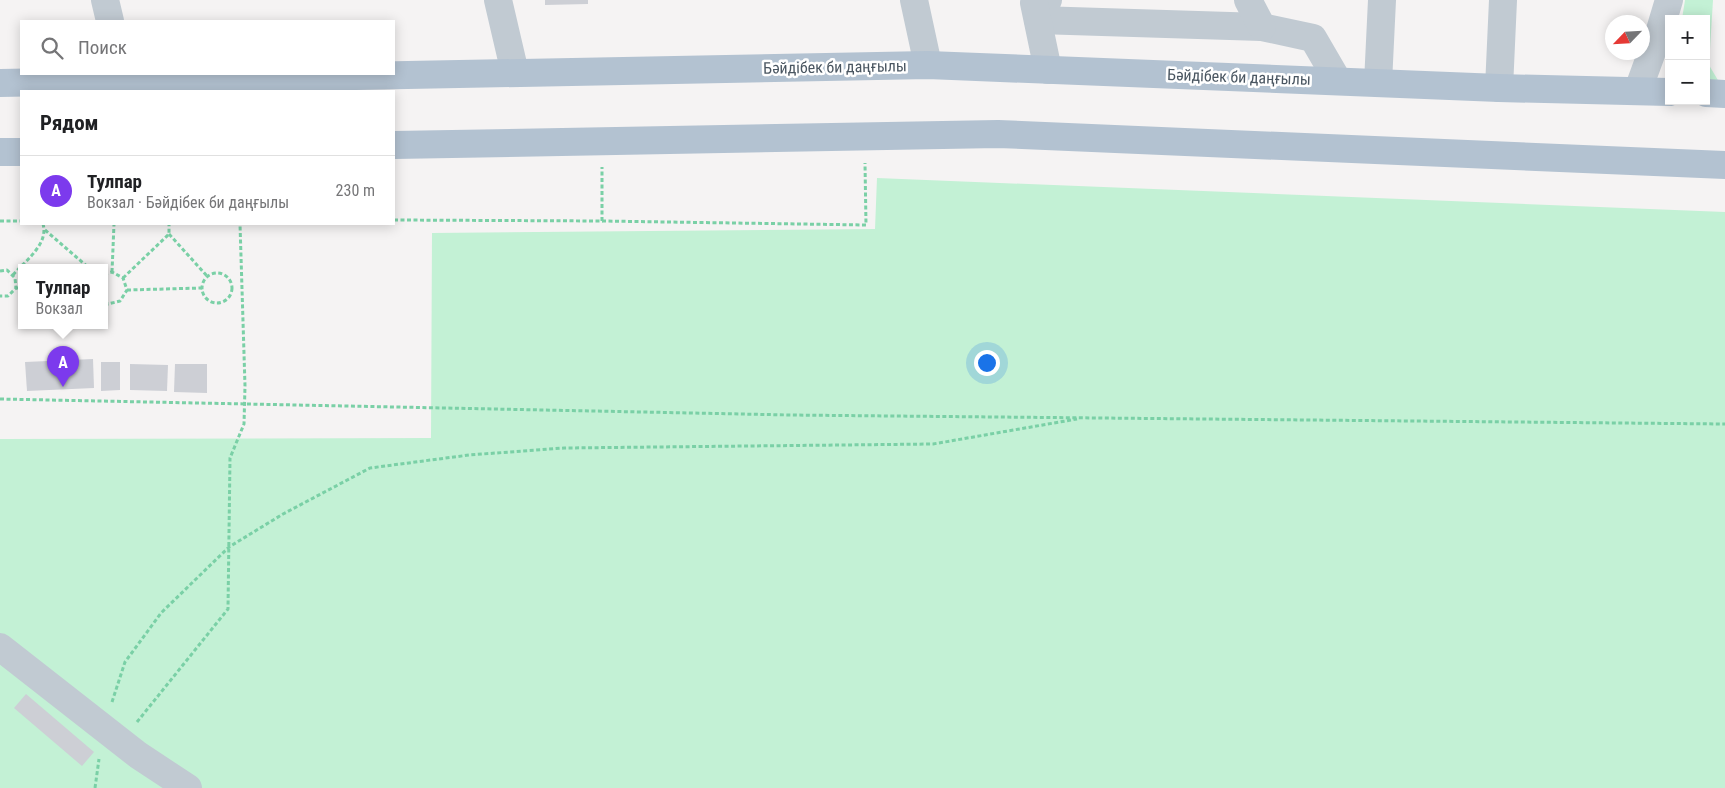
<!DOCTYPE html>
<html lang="ru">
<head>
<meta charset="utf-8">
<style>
  :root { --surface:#fff; --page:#f6f6f6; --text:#202124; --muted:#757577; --line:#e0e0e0; --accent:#7c3aed }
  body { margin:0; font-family:"Roboto Condensed",sans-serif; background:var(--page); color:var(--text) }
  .controls { position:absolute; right:15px; top:15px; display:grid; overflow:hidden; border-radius:0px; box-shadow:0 2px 12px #0003 }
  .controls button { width:45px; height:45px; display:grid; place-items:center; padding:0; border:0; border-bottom:1px solid var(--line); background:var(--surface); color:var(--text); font:25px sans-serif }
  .compass { position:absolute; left:1605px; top:15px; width:45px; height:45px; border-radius:50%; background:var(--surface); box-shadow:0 2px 12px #0003; rotate:245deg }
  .you { position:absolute; left:986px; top:362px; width:18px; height:18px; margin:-12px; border:4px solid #fff; border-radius:50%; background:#1a73e8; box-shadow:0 0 0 8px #1a73e833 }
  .badge { display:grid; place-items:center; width:32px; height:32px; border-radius:50%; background:var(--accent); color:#fff; font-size:16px; font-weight:700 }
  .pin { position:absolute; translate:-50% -41px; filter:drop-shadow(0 1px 2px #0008) }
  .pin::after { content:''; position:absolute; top:26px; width:18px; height:15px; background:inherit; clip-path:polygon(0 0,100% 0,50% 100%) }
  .popup { position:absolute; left:18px; top:264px; width:90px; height:65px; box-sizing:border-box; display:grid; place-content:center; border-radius:0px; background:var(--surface); filter:drop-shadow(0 1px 4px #0005); font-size:16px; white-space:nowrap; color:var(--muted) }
  .popup b { font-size:19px; color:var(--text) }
  .popup::after { content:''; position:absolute; left:50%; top:100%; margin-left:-10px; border:10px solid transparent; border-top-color:var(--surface) }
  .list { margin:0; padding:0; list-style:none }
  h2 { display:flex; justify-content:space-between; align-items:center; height:65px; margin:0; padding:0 20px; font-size:21px }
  h2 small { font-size:16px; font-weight:400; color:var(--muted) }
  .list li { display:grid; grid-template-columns:32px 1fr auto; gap:15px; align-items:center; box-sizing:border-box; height:70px; padding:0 20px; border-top:1px solid var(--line) }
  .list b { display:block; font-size:19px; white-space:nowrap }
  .list p { margin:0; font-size:16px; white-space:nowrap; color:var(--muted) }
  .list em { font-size:16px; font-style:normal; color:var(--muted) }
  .icon { flex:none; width:28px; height:28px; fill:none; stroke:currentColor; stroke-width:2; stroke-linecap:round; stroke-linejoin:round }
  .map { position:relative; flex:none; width:1725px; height:788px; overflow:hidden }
  .search { position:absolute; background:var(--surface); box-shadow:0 2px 12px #0003; left:20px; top:20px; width:375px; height:55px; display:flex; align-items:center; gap:12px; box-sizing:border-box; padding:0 18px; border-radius:0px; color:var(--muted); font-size:19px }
  .panel { position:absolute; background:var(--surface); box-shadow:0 2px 12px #0003; left:20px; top:90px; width:375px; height:135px; border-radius:0px }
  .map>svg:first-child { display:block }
  .green { fill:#c3f1d5 }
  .building { fill:#cdcfd5 }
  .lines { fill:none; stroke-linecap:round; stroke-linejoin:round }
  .path { stroke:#7ad0a6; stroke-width:3; stroke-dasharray:4 2.5; stroke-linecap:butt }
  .minor { stroke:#c1cad2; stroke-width:28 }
  .major { stroke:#b3c2d1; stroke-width:28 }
  .labels { text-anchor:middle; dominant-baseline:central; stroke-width:5; stroke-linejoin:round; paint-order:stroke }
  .street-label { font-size:16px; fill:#4a5661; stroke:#fff }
</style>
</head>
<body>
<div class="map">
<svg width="1725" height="788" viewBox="0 0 1725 788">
  <rect width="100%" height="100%" fill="#f5f3f3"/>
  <g class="green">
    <polygon points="1685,0 1713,0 1709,65 1719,82 1706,81 1706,19 1682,19"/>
    <polygon points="877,178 1725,212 1725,788 0,788 0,439 431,438 432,233 875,229"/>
  </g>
  <g class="building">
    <polygon points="545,0 588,0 588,4 545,5"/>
    <polygon points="93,359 94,388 27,391 25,362"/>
    <polygon points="101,362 120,362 120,390 101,391"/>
    <polygon points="130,364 168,365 167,391 130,390"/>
    <polygon points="175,364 207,364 207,393 174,392"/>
    <polygon points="26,694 94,752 82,766 14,708"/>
  </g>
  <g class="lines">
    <g class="path">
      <polyline points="394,220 602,221 602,167"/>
      <polyline points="0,221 21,221"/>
      <polyline points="602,221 866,225 865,163"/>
      <polyline points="45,230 89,268"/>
      <polyline points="169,234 207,276"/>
      <polyline points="0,271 7,270 15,278 16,288 8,296 0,296"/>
      <polyline points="112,272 114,224"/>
      <circle cx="217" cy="288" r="15"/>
      <polyline points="104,274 112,272 123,278 127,290 120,301 108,304 104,302"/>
      <path d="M 13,275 C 25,261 49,244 43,224"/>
      <polyline points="123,278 169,234 169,224"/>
      <polyline points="16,288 22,288"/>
      <polyline points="127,290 202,288"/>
      <polyline points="0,399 790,415 1725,424"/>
      <polyline points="112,702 125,662 161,613 229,547 283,514 370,468 469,455 564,448 933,444 1077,419"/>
      <polyline points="137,722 228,609 230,458 244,424 245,386 240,224"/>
      <polyline points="95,788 99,759"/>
    </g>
    <g class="minor">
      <polyline points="105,0 110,21"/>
      <polyline points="498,0 515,73"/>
      <polyline points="914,0 928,65"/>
      <polyline points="1048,0 1038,20 1262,27 1313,38 1338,81"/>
      <polyline points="1248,0 1262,27"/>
      <polyline points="1034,3 1048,70"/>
      <polyline points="1378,83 1382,0"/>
      <polyline points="1499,88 1503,0"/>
      <polyline points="1638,90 1660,30 1669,0"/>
      <polyline points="0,647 138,755 188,788"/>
    </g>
    <g class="major">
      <polyline points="0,83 928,65 1499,88 1669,92"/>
      <polyline points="1706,93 1725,94"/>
      <polyline points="394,145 998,134 1725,165"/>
      <polyline points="0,152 21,152"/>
    </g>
  </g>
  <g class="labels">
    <g class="street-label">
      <text transform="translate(835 67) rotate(-1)">Бәйдібек би даңғылы</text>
      <text transform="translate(1239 77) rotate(2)">Бәйдібек би даңғылы</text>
    </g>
  </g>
</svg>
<div class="controls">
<button>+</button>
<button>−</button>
</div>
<svg class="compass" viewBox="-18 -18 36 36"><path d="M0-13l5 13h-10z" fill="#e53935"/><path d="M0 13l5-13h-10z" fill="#757577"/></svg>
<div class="you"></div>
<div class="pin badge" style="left:63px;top:387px">A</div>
<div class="popup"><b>Тулпар</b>Вокзал</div>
<div class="search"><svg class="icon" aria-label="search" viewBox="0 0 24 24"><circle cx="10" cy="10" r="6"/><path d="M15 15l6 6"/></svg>Поиск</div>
<section class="panel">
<h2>Рядом<small></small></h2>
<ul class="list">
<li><span class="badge">A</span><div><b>Тулпар</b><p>Вокзал · Бәйдібек би даңғылы</p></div><em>230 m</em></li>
</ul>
</section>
</div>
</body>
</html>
